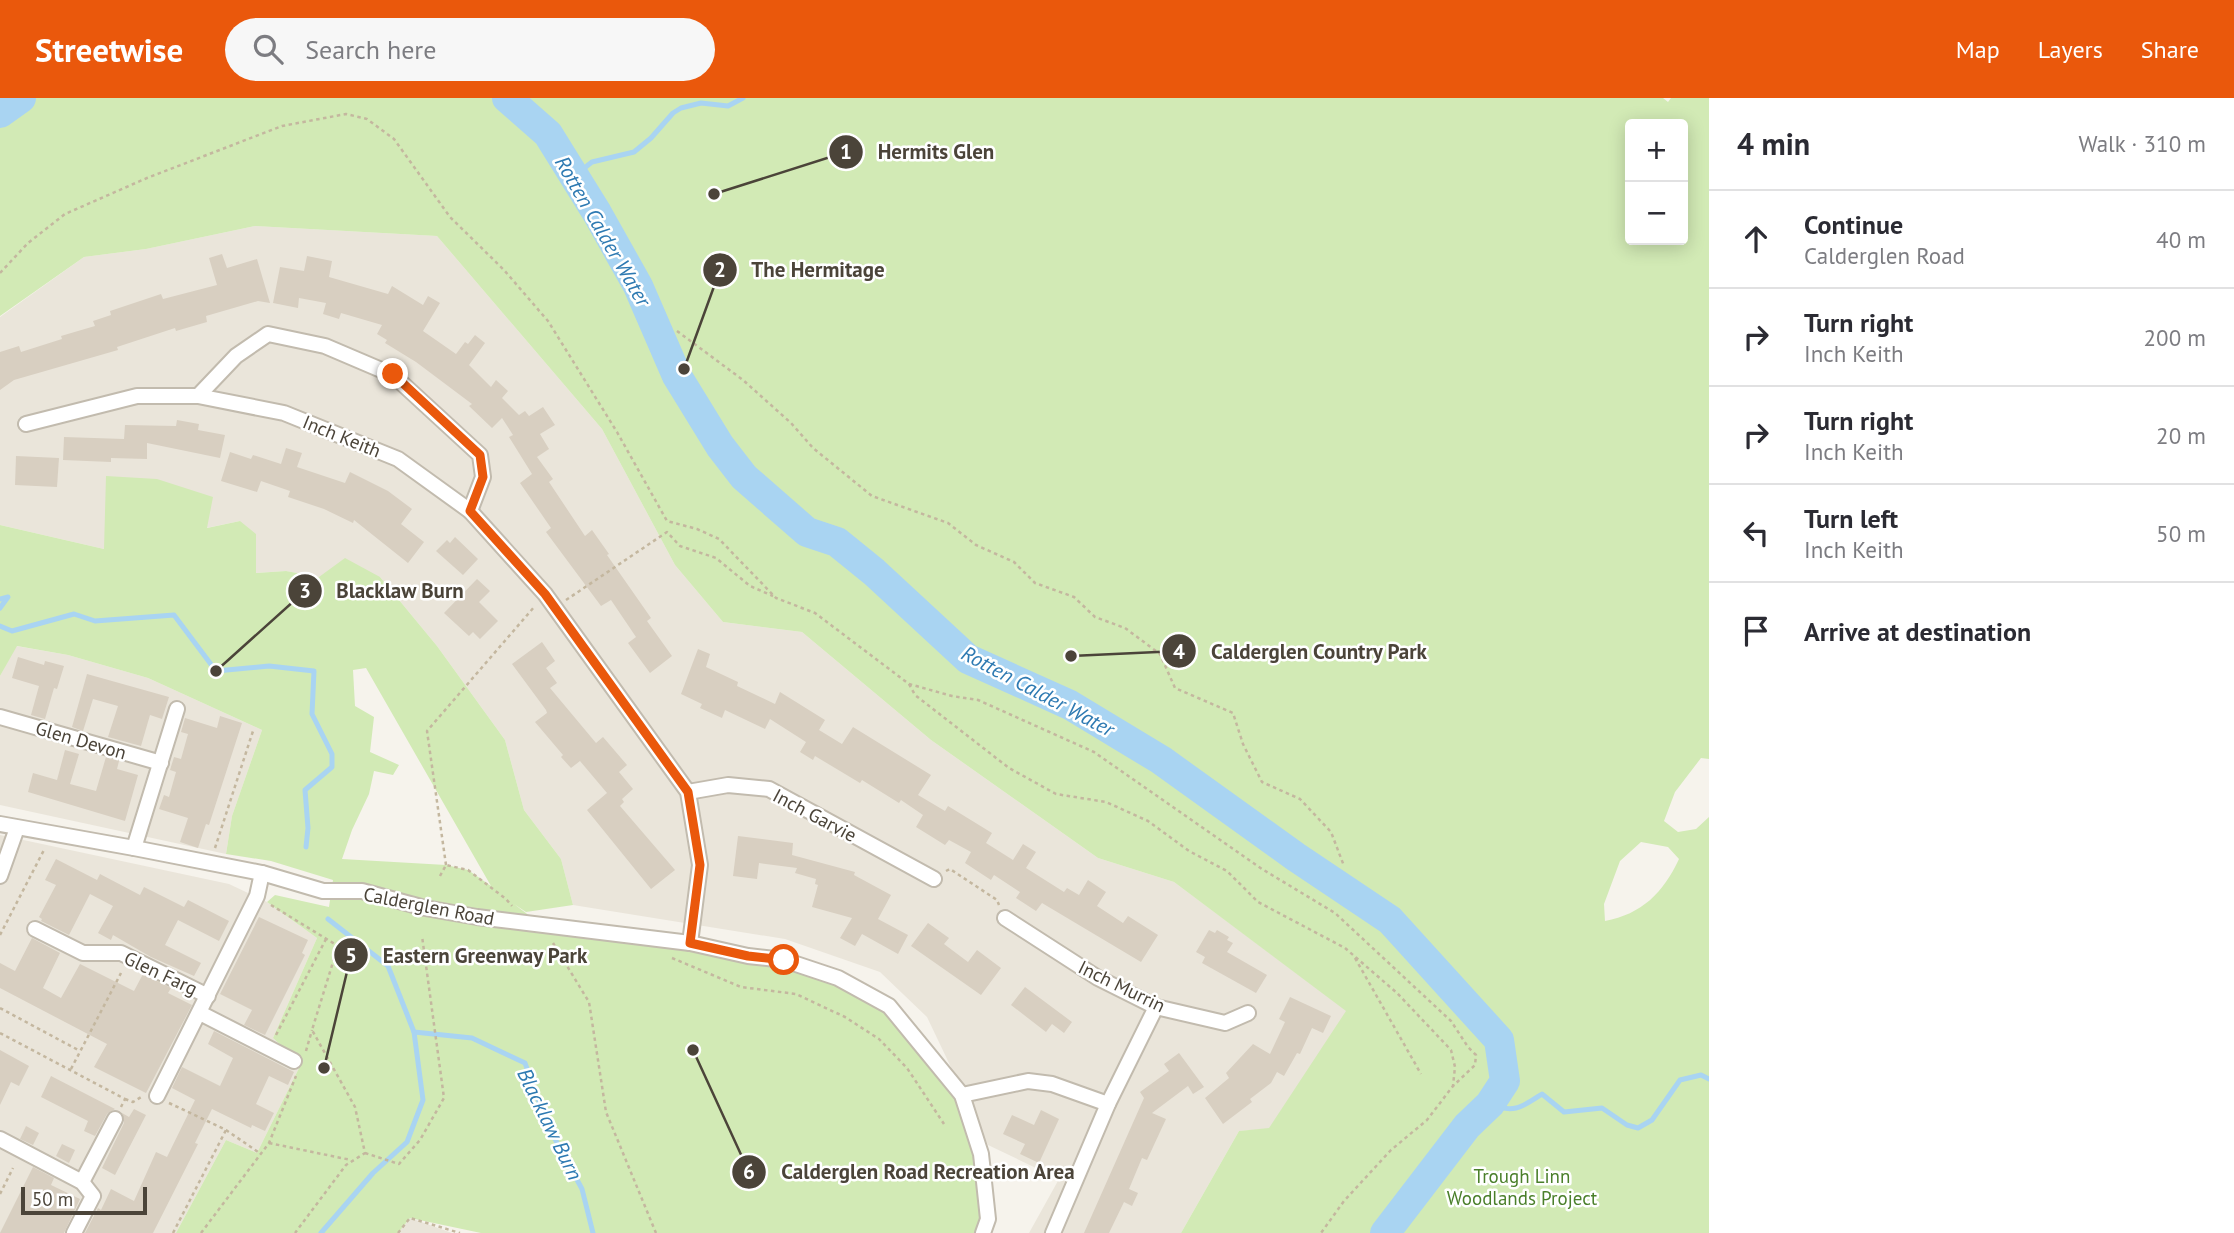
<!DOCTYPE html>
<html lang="en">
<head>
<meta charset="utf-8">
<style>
  :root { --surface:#fff; --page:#f7f7f7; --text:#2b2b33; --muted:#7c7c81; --line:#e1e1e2; --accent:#ea580c }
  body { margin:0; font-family:"PT Sans",sans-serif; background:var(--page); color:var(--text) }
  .controls { position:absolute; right:21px; top:21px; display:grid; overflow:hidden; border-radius:7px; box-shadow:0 4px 18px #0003 }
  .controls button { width:63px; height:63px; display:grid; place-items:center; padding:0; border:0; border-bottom:2px solid var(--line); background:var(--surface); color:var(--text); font:35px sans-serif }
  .scale { position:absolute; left:21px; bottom:18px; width:126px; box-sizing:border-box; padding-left:7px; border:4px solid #4b4439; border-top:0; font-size:19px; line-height:24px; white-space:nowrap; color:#4b4439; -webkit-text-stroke:5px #fff; paint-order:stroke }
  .stop { position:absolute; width:21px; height:21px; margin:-16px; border:5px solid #ea580c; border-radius:50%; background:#fff }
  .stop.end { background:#ea580c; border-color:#fff; box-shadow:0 2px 7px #0008 }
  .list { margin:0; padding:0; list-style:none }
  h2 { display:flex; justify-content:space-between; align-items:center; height:91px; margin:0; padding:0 28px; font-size:30px }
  h2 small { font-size:23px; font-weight:400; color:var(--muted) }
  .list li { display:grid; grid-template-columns:46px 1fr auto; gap:21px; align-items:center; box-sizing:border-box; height:98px; padding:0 28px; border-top:2px solid var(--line) }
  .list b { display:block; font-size:26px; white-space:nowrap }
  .list p { margin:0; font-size:23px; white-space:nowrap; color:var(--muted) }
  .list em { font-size:23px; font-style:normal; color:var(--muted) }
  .icon { flex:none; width:38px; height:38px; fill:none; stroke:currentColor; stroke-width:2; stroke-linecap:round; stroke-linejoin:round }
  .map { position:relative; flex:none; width:1709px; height:1135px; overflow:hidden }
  header { display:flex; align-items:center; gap:42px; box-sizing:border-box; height:98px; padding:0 35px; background:var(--accent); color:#fff }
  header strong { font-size:33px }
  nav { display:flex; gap:38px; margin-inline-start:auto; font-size:24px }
  .search { width:490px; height:63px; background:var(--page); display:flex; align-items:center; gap:18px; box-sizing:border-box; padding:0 24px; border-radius:38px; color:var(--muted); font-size:26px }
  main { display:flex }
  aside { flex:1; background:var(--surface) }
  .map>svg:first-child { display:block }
  .residential { fill:#eae5da }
  .green { fill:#d2eab5; fill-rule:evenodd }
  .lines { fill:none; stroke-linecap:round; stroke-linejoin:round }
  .stream { stroke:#a9d4f2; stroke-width:5 }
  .river { stroke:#a9d4f2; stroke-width:30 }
  .building { fill:#d8cfc1 }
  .minor-casing { stroke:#c2bbae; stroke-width:18 }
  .path { stroke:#c4b79f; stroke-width:2.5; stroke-dasharray:3.5 3.5; stroke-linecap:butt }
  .minor { stroke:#fff; stroke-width:14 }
  .route { stroke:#ea580c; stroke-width:9 }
  .labels { text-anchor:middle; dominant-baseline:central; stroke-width:5; stroke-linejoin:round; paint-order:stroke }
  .street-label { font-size:19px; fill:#4b4439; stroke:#fff }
  .park-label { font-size:19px; fill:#4a7f2a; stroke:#fff }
  .water-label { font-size:21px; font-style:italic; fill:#2e7ab2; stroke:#fff }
  .leader { fill:none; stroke:#4b4439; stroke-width:2.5 }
  .callout-dot { fill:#4b4439; stroke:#fff; stroke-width:2.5 }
  .mark-label { font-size:21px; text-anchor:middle; font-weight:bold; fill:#fff }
  .callout-label { font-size:21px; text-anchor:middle; font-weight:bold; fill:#4b4439; stroke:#fff; stroke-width:5; stroke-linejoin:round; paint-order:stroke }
</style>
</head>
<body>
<header>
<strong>Streetwise</strong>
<div class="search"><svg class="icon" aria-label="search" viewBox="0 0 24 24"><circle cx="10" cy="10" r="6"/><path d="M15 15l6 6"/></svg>Search here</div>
<nav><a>Map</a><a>Layers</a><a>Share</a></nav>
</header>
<main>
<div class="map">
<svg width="1709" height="1135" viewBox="0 0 1709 1135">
  <rect width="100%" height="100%" fill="#f6f3ec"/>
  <g class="residential">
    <polygon points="255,128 437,138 602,331 675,467 723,524 802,534 931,642 1098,760 1174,784 1347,913 1269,1031 1239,1033 1181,1135 1029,1135 1059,1081 988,1047 927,919 880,874 785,841 573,807 561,761 524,712 505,642 437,548 380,479 319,479 286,473 255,475 240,423 104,451 0,427 0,219 84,159 146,151"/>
    <polygon points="16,548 68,557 148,580 262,632 232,718 226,756 0,707 0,578"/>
    <polygon points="0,737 229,786 267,804 317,840 273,940 301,966 257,1055 226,1042 176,1135 0,1135"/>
    <polygon points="410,1120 452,1135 398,1135"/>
  </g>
  <g class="green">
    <path d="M 0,0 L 1663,0 L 1668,4 L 1671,0 L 1709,0 L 1709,661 L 1701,660 L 1675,694 L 1664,723 L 1678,734 L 1696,731 L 1709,719 L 1709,1135 L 1181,1135 L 1239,1033 L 1269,1030 L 1346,913 L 1174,784 L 1098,760 L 931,642 L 802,534 L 723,524 L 675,467 L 602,331 L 437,138 L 255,128 L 146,151 L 84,159 L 0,218 ZM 1630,26 L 1683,26 L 1683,142 L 1630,142 ZM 1641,744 L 1668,749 L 1679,761 C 1663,795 1642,816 1605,823 L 1604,806 L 1620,763 Z"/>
    <path d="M 106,378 L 157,381 L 213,399 L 207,430 L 240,423 L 256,436 L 256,475 L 286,473 L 319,479 L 345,460 L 380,479 L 437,548 L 505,642 L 524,712 L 561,761 L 573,807 L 526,814 L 514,806 L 543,828 L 784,862 L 889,908 L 962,997 L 981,1056 L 983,1135 L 481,1135 L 410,1120 L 398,1135 L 176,1135 L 226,1042 L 257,1055 L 301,966 L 273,940 L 317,840 L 267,804 L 275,797 L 329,809 L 333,782 L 271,763 L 226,756 L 232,718 L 262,632 L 148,580 L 68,557 L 17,548 L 0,578 L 0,427 L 104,451 ZM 366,570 L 491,788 L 468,772 L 446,767 L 342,761 L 352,732 L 369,696 L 374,673 L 393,677 L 399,667 L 370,654 L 374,619 L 355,608 L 353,572 Z"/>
  </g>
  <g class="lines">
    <g class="stream">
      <polyline points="574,78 592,64 634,54 651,40 673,15 681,10 701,5 728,8 743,0"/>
      <polyline points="0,501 8,499 0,510"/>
      <polyline points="0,528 12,533 74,516 95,523 174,517 216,573 269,568 314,573 312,616 332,656 332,669 305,692 308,730 306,749"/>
      <polyline points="328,821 388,868 414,934 472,940 525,965 548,1028 582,1091 593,1135"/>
      <path d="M 1490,1006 C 1514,1016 1522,1009 1542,996 L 1564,1014 L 1602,1010 L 1627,1027 L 1638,1030 L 1652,1022 L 1680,982 L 1701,977 L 1709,981"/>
      <polyline points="321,1135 373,1075 407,1044 423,1002 414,934"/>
    </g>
    <g class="river">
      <polyline points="507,0 548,36 597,115 638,188 677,278 720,348 744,379 807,434 837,444 874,474 968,561 1070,607 1161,662 1296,759 1390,822 1499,942 1505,983 1490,1006 1467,1028 1385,1135"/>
      <polyline points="0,15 21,0"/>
    </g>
  </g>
  <g class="building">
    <polygon points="222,156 227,170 257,161 270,205 258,203 206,218 207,224 176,233 175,230 117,249 118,252 14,282 0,292 0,254 19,248 21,254 62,241 61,238 95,228 93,223 111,217 110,213 161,196 163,201 217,187 209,160"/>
    <polygon points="307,158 332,163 329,179 388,196 392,188 423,207 428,198 440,205 423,233 456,256 465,244 468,246 475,237 485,245 469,267 491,289 496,282 508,293 502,300 519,317 525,313 529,318 543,309 555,327 540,336 549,351 537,359 553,381 549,384 585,438 592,432 609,456 607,457 651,520 647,523 672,558 650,575 628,545 636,539 611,502 601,508 546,434 551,430 520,385 532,376 509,339 513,337 502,320 492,330 469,308 472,306 416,264 385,245 387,242 377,236 382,227 341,215 339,221 323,216 326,205 299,200 298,210 273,205 280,169 304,173"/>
    <polygon points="177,322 199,326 198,332 225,337 220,360 147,345 147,361 111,360 111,364 63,362 64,339 124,341 125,327 176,328"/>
    <polygon points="286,350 302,355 297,369 345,385 350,374 388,393 412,411 401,426 424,444 408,465 354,422 353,425 324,411 288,399 290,393 261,383 257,394 221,383 230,354 251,361 253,357 281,366"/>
    <polygon points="16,358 59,360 57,389 15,387"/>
    <polygon points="455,439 478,461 463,477 436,453 447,442 450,445"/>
    <polygon points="477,481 490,493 479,504 498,523 480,541 473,534 469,538 444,515"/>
    <polygon points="542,544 555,563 546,570 557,585 550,590 596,645 603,639 627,667 619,674 633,691 622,701 624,704 620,708 675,772 651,791 587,712 607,695 580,663 571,670 561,659 563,657 535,624 547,615 546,612 512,566"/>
    <polygon points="698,551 710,556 706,569 738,584 737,588 775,606 780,594 825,622 819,632 842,646 853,629 931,677 918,697 945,713 948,708 992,735 986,745 1013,762 1023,746 1036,754 1026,770 1064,794 1067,790 1079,797 1088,782 1106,794 1097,808 1123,825 1128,818 1158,837 1141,864 1042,805 1036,813 1016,800 1020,794 994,777 991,782 965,765 971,754 949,742 945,747 916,729 923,717 901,702 899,705 862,682 860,685 815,658 813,662 800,654 806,644 770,621 765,631 725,612 722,620 700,610 702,606 681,596"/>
    <polygon points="18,559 44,567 45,563 64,568 57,591 54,590 45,621 31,617 39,588 12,580"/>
    <polygon points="87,576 169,599 162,621 150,617 141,648 108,639 118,608 93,601 83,633 72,629"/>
    <polygon points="220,618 242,625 209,727 206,726 198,750 180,744 188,720 159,711 164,697 169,699 176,674 170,672 174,659 181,661 188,636 181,634 185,620 217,630"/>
    <polygon points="65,652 79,656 70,686 96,693 106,659 119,663 117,671 138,677 125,723 28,694 33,675 57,682"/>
    <polygon points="738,738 793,745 792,757 855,774 854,777 891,797 878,821 908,837 898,856 862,836 855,848 840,840 852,820 812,809 818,787 815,786 816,781 795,775 797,770 759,765 757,781 733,778"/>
    <polygon points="56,761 97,782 100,776 140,797 144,789 184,809 188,802 229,823 219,843 178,822 165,847 201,865 194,878 151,859 113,837 111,842 98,835 113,808 90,796 69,837 41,823 42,821 39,819 56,787 45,782"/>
    <polygon points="259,819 308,842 302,855 305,857 265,937 244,927 252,912 220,896"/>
    <polygon points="928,825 949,840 944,846 968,864 977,852 1001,870 981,897 911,848"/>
    <polygon points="1209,832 1215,835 1217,832 1229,839 1227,842 1233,845 1227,854 1267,877 1256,895 1202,865 1205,859 1196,854"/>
    <polygon points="32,840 60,855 43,890 61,900 80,866 134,893 143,876 171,890 168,895 192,907 146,995 94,969 107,946 0,890 0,865 15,873"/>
    <polygon points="1025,889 1072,924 1064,935 1052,926 1046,934 1011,907"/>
    <polygon points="1290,899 1331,918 1323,935 1312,930 1300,956 1297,955 1284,978 1277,974 1271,985 1250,1001 1252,1004 1223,1026 1205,1000 1229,980 1226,975 1253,946 1270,956 1285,924 1279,921"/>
    <polygon points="214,933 294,974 288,987 269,978 256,1006 274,1015 265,1033 252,1027 251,1030 212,1011 195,1045 198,1046 153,1135 85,1135 98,1110 101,1112 111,1091 134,1103 156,1054 167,1059 195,1002 172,990 182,969 220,988 233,960 208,946"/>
    <polygon points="0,952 29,968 19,988 11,984 0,1007"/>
    <polygon points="1179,955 1204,989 1193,996 1188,988 1152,1015 1166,1021 1147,1062 1142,1060 1129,1091 1138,1095 1132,1108 1124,1104 1109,1135 1084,1135 1144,1000 1140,994 1169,973 1164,966"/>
    <polygon points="51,978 115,1011 107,1016 95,1038 84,1033 88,1023 41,999"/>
    <polygon points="134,1011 146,1017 115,1077 102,1070 124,1025 122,1015 129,1019"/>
    <polygon points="1041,1012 1059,1021 1039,1065 1020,1056 1025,1046 1003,1036 1012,1017 1034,1027"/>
    <polygon points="26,1028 39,1035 33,1047 20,1041"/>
    <polygon points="62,1046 75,1052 69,1065 56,1058"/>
    <polygon points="33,1069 54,1080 51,1087 80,1101 64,1135 0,1135"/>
  </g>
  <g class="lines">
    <defs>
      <g id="minor">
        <polyline points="198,298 236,258 268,236 325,248 393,277 480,357 483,379 470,413"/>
        <polyline points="26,326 137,298 198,298 284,315 398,361 470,413 545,496 688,694 700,767 690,845"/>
        <polyline points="0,619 161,665"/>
        <polyline points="688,694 728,687 769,691 934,781"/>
        <polyline points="0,726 134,750 262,775 323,793 362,793 425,810 477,819 690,845 748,858 784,862 838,880 889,908 962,997 981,1056 988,1121 983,1135"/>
        <polyline points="134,750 177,611"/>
        <polyline points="0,778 17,730"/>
        <polyline points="1005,820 1098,880 1156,909 1225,925 1248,915"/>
        <polyline points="35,831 83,855 121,855 208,898"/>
        <polyline points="200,915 294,963"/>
        <polyline points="962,997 1028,983 1052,986 1108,1006"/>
        <polyline points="157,998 257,798 262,775"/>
        <polyline points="0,1041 82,1084 93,1098 74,1135"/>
        <polyline points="82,1084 115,1021"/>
        <polyline points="1053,1135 1108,1006 1156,909"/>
      </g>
    </defs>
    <use href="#minor" class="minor-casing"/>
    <g class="path">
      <polyline points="0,175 28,145 65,116 147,80 282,28 346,16 367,21 394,41 450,119 504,172 548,223 617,334 667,423 697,431 719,441 776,500 815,515 909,586 952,598 978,602 1094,654 1262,771 1335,815 1451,923 1468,949 1476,957 1475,967 1453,988 1427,1022 1391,1052 1344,1103 1321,1135"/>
      <polyline points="677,233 743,282 791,325 813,350 872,398 948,425 976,447 1014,464 1035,485 1074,499 1095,519 1125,530 1160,556 1175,590 1233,615 1243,646 1262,684 1300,701 1331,734 1344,768"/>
      <polyline points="566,502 667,434 680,448 716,460 750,488 773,498"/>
      <polyline points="909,586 915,597 1009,670 1056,696 1106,704 1148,723 1189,753 1227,773 1258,804 1345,850 1397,895 1451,952 1455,969 1453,988"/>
      <polyline points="215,750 253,633"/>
      <polyline points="446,767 427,633 535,508"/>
      <polyline points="946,773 950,771 997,802 999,807"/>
      <polyline points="440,778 446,767 468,772 506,801 512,808"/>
      <polyline points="271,807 338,848 312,932 355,1009 365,1055 346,1067 295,1135"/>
      <polyline points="0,837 45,750"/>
      <polyline points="553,845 589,904 606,1014 656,1135"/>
      <polyline points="672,860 741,889 796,896 845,919 879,941 907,970 944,1026"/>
      <polyline points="1355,860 1421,976"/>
      <polyline points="0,910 80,953"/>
      <polyline points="0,935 125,1001 121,1009"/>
      <polyline points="276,937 326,841"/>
      <polyline points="306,953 312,932"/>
      <polyline points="71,971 121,875"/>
      <polyline points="125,1001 133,1004 143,998"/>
      <polyline points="169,1005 226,1032 261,1056"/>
      <polyline points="269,1045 351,1062"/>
      <polyline points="365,1055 399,1066 420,1042 444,1000 422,838"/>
      <polyline points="0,1096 13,1070"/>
      <polyline points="173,1135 226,1032"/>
      <polyline points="201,1135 269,1045 296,978"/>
      <polyline points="398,1135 410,1120 460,1135"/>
    </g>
    <use href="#minor" class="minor"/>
  </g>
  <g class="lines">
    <polyline class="route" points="393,276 480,357 483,379 470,413 545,496 688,694 700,767 690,845 748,858 784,862"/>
  </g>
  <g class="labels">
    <g class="street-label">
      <text transform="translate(342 338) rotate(22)">Inch Keith</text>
      <text transform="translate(81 642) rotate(16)">Glen Devon</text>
      <text transform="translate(815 717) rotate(28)">Inch Garvie</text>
      <text transform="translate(429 808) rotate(11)">Calderglen Road</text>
      <text transform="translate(161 875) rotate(25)">Glen Farg</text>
      <text transform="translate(1122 888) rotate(26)">Inch Murrin</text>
    </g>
    <g class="park-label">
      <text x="1522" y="1078">Trough Linn<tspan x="1522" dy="22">Woodlands Project</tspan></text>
    </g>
    <g class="water-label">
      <text transform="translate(603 133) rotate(60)">Rotten Calder Water</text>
      <text transform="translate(1038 593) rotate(28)">Rotten Calder Water</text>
      <text transform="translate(550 1026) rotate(64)">Blacklaw Burn</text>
    </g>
  </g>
  <path class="leader" d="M714 96L846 54M684 271L720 172M216 573L305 493M1071 558L1179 553M324 970L351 857M693 952L749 1074"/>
  <g class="callout-dot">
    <circle cx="714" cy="96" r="7"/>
    <circle cx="684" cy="271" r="7"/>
    <circle cx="216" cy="573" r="7"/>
    <circle cx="1071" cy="558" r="7"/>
    <circle cx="324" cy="970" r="7"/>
    <circle cx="693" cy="952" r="7"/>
    <circle cx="846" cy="54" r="18"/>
    <circle cx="720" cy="172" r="18"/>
    <circle cx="305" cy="493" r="18"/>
    <circle cx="1179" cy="553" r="18"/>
    <circle cx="351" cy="857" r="18"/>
    <circle cx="749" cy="1074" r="18"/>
  </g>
  <g class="mark-label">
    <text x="846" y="61">1</text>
    <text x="720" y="179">2</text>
    <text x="305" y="500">3</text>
    <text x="1179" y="561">4</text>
    <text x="351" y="865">5</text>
    <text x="749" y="1081">6</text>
  </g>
  <g class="callout-label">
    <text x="936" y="61">Hermits Glen</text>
    <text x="818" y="179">The Hermitage</text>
    <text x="400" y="500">Blacklaw Burn</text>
    <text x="1319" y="561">Calderglen Country Park</text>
    <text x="485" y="865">Eastern Greenway Park</text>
    <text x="928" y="1081">Calderglen Road Recreation Area</text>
  </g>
</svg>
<div class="controls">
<button>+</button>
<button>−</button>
</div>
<div class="scale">50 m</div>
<div class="stop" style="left:784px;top:862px"></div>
<div class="stop end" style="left:393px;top:276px"></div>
</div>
<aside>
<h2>4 min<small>Walk · 310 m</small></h2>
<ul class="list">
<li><svg class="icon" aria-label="ahead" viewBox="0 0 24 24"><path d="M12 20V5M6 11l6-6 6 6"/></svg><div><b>Continue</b><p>Calderglen Road</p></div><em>40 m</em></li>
<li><svg class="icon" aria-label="right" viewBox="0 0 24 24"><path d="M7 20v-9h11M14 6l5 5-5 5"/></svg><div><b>Turn right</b><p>Inch Keith</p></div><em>200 m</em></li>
<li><svg class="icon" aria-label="right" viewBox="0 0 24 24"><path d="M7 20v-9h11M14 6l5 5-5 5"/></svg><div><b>Turn right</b><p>Inch Keith</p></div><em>20 m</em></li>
<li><svg class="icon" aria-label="left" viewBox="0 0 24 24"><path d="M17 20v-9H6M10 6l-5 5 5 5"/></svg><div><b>Turn left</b><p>Inch Keith</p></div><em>50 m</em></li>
<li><svg class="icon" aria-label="arrive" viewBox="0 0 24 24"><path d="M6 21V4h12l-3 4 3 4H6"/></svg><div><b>Arrive at destination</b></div></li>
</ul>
</aside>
</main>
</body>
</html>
